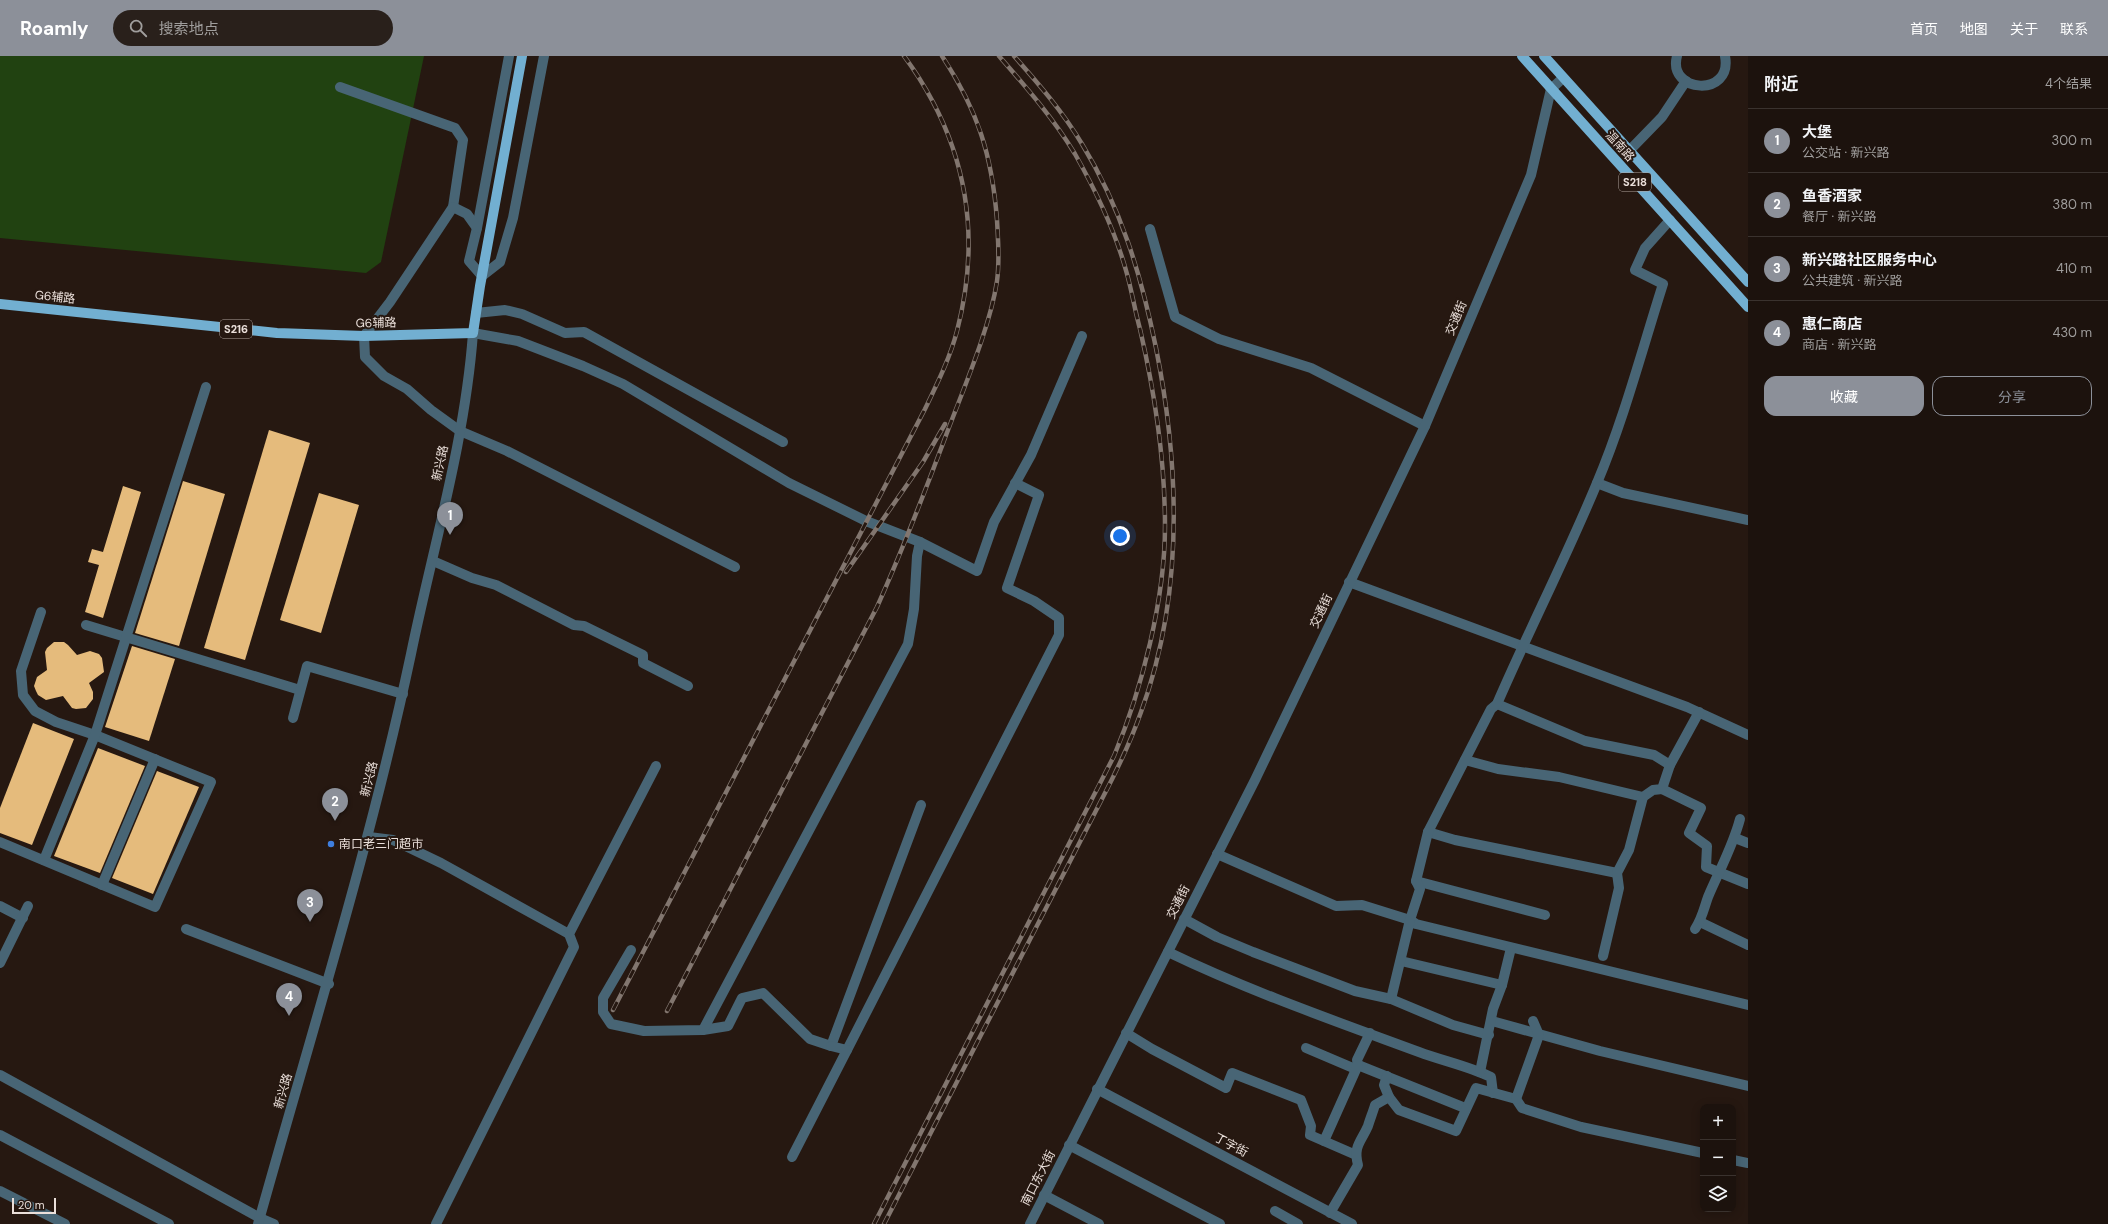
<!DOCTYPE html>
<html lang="zh">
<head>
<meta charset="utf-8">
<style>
  :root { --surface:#1c120d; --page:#29201b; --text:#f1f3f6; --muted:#a09e9d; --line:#3a322e; --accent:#8c9099 }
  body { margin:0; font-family:"DM Sans","Noto Sans SC",sans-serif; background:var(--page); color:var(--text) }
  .controls { position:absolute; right:12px; bottom:12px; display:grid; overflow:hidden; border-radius:8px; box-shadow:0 2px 10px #0003 }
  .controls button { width:36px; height:36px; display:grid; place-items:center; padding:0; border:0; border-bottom:1px solid var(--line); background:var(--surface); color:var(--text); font:20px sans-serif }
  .scale { position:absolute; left:12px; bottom:10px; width:44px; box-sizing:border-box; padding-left:4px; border:2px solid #eadfda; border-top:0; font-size:11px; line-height:14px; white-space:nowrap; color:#eadfda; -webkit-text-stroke:3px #261811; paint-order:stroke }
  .you { position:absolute; left:1120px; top:480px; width:14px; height:14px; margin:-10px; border:3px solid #fff; border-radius:50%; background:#1a73e8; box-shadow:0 0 0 6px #1a73e833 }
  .badge { display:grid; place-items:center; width:26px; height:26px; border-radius:50%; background:var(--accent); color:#fff; font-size:13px; font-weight:700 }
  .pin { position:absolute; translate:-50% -33px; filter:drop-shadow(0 1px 2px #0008) }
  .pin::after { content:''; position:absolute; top:21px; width:14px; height:12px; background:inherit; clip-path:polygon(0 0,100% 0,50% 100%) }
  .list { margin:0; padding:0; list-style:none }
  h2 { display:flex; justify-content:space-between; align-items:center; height:52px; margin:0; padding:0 16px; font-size:17px }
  h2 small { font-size:13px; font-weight:400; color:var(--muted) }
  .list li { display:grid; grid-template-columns:26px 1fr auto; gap:12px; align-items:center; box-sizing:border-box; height:64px; padding:0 16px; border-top:1px solid var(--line) }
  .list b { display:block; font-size:15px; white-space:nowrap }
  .list p { margin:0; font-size:13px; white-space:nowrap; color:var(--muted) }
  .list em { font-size:13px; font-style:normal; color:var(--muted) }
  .actions { display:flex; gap:8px; padding:12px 16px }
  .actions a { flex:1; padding:9px 0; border:1px solid var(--accent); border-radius:12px; text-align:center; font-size:14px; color:var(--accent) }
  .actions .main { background:var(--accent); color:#fff }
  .icon { flex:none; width:22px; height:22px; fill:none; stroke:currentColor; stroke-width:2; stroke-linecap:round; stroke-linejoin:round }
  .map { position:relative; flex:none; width:1748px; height:1168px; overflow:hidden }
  header { display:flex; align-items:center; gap:24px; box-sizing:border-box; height:56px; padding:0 20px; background:var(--accent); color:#fff }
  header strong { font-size:19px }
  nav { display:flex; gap:22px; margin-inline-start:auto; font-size:14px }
  .search { width:280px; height:36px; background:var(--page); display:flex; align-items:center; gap:10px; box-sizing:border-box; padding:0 14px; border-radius:22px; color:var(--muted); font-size:15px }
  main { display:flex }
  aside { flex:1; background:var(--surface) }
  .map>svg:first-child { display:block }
  .green { fill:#214211 }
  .building { fill:#e5bb7c }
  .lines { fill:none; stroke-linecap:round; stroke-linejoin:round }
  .minor { stroke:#486575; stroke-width:10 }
  .major { stroke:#72afd1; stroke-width:10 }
  .rail-casing { stroke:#82766f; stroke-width:4.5 }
  .rail { stroke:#261811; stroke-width:3; stroke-dasharray:9; stroke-linecap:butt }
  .shop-dot { fill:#3f7fe0; stroke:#261811; stroke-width:1.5 }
  .labels { text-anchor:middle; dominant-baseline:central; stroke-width:4; stroke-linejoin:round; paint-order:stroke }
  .shield { fill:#261811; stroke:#afa39e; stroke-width:1 }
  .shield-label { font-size:11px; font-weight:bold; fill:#eadfda }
  .street-label { font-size:12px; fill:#eadfda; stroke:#261811 }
  .poi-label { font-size:12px; fill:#eadfda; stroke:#261811; text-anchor:start }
</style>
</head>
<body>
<header>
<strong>Roamly</strong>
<div class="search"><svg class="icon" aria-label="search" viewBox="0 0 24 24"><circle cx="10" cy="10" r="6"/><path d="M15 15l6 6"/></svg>搜索地点</div>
<nav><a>首页</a><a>地图</a><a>关于</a><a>联系</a></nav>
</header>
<main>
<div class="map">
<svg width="1748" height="1168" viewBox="0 0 1748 1168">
  <rect width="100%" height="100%" fill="#261811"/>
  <polygon class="green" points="0,0 424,0 381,206 366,217 0,182"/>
  <g class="building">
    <polygon points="269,374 310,387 245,604 204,592"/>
    <polygon points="183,425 225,438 179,590 135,577"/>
    <polygon points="123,430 141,436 103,562 85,556 99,509 88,506 92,493 103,496"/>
    <polygon points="319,437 359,449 321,577 280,564"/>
    <polygon points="54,586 64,586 68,589 77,599 90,595 99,598 102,602 104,616 89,627 93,636 93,643 86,652 76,653 72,652 63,640 46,644 38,639 36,635 34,630 37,621 47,614 45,596 47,592"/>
    <polygon points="132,590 175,603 149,685 105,671"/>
    <polygon points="33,667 74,683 32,789 0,777 0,752"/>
    <polygon points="98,692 145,710 100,817 54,800"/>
    <polygon points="157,715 199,731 153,838 112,822"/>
  </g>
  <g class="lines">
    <g class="minor">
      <polyline points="509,0 477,172 469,205 482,220 500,206 513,162 544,0"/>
      <path d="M 1677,0 C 1667,37 1733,42 1725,0"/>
      <polyline points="340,31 455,72 463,84 453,151 390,246 364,280 365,301 384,320 407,333 431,354 460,375 507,395 735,511"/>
      <polyline points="1629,95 1662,61 1686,25"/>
      <polyline points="453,151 467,158 477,172"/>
      <polyline points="1150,173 1175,261 1219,283 1311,312 1425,370"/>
      <polyline points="476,257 505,254 522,258 565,277 584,276 783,386"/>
      <polyline points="1597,427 1623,437 1748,464"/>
      <polyline points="433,505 472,522 496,529 574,569 584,570 643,599 643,607 688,630"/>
      <polyline points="1349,526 1687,651 1748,679"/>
      <polyline points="86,569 300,634"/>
      <polyline points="1497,648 1585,685 1654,699 1670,709"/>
      <polyline points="293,662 307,610 403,638"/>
      <polyline points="1465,704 1498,713 1559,721 1643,741"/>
      <polyline points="1662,733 1701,752 1689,777 1707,790 1706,811 1748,828"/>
      <polyline points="1428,776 1455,784 1617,817"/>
      <polyline points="369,781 393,784 441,807 569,878"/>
      <polyline points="1735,782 1748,787"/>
      <polyline points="0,786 155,851 211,726 95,679 56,666 35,655 23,639 21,615 41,556"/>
      <polyline points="1217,798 1336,850 1362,849 1410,864 1416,868 1748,949"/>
      <polyline points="44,804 95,679 206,331"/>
      <polyline points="1416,825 1545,859"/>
      <polyline points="102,829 155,703"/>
      <polyline points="0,850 23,862"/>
      <polyline points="1184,863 1217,881 1253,896 1355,935 1391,943 1453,969 1489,979"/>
      <polyline points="1700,866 1748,889"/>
      <polyline points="186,873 329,928"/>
      <path d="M 1695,873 C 1702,863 1704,852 1708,841 C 1719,815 1733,790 1740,763"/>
      <polyline points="631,894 603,942 603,956 611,968 644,975 703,974 728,970 742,942 763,937 810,983 831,990 921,749"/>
      <path d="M 1168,896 C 1249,935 1335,965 1419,996 C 1443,1005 1468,1010 1491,1021 L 1493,1037"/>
      <polyline points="1603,900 1619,832 1617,817 1629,794 1643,741 1653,734 1662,733 1670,709 1699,656"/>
      <polyline points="1401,905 1502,929"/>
      <polyline points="0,907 28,850"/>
      <path d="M 1391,943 L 1410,864 L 1420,833 L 1416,825 L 1428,776 L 1491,653 L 1497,648 C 1529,574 1566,502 1597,427 C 1624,363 1642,294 1663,228 L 1635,214 L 1645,192 L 1670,164"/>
      <polyline points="1492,965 1600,995 1748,1030"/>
      <polyline points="703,974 908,588 914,553 917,500 920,486"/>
      <polyline points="1126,977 1152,993 1226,1032 1232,1017 1301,1044 1311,1070 1310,1079 1356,1099"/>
      <polyline points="1306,992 1353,1012 1358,1009 1465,1052"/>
      <polyline points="847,994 1059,579 1059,562 1034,545 1007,532 1039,439 1015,427"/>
      <polyline points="1480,1016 1493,953 1502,929 1511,892"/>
      <polyline points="0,1019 260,1162 274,1168"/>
      <polyline points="1387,1020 1384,1029 1389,1041 1399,1054 1456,1075 1476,1032 1516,1043 1522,1052 1581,1071 1703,1097"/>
      <polyline points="1097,1033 1352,1168"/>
      <polyline points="1516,1043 1539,979 1533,965"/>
      <polyline points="0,1079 169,1168"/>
      <polyline points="1324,1085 1358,1009 1357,1004 1370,977"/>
      <polyline points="1069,1089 1220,1168"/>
      <polyline points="792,1101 847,994 831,990"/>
      <polyline points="1733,1104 1748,1107"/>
      <polyline points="0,1135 65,1168"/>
      <polyline points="1044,1139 1099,1168"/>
      <polyline points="1275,1155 1298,1168"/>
      <path d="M 1330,1157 L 1358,1109 C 1353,1090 1361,1086 1368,1070 C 1370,1063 1373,1056 1375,1049 L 1389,1041"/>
      <path d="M 258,1168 C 311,978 370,791 411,598 C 433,491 465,386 473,277 L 518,285 L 583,310 L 623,328 L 789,427 L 866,465 L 920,486 L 977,515 L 994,466 L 1031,399 L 1082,280"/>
      <polyline points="436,1168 574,891 569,878 656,710"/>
      <polyline points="1030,1168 1255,724 1425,370 1531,119 1551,33 1563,22"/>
    </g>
    <g class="major">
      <polyline points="1522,0 1748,251"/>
      <polyline points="1544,0 1748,226"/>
      <polyline points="0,248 277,277 364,280 473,277 480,230 522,0"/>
    </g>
    <defs>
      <g id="rail">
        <polyline points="846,516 923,406 945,368"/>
        <path d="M 613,954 L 925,353 C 937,328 950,302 957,275 C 983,175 965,83 904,0"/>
        <path d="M 667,955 L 877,551 C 903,493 926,433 948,374 C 965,329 990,271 997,225 C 1000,204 998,184 997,164 C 992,99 978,55 942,0"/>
        <path d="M 874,1168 L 1114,700 C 1142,633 1165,543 1165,470 C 1165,403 1155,338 1140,273 C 1135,255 1132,236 1127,218 C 1116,177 1096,135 1075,98 C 1054,63 1026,31 999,0"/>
        <path d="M 884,1168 L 1104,739 C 1118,712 1131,685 1141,656 C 1184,539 1180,412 1156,292 C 1141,218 1121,152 1082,88 C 1063,56 1038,27 1014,0"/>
      </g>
    </defs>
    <use href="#rail" class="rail-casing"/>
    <use href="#rail" class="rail"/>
  </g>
  <circle class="shop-dot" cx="331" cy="788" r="4"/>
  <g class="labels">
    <g class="shield">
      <rect x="1619" y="117" width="32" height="18" rx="3"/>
      <rect x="220" y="264" width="32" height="18" rx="3"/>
    </g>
    <g class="shield-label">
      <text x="1635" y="126">S218</text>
      <text x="236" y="273">S216</text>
    </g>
    <g class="street-label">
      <text transform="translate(1620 90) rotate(48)">温南路</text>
      <text transform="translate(55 241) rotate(6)">G6辅路</text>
      <text transform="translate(1456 262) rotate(-67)">交通街</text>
      <text transform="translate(376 267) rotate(-1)">G6辅路</text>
      <text transform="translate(440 407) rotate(-78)">新兴路</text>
      <text transform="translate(1321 555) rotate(-65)">交通街</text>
      <text transform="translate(369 723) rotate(-76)">新兴路</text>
      <text transform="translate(1178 846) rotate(-63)">交通街</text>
      <text transform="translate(283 1035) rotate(-74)">新兴路</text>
      <text transform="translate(1231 1089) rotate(28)">丁字街</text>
      <text transform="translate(1038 1122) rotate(-63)">南口东大街</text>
    </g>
    <g class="poi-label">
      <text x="339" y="788">南口老三门超市</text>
    </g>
  </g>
</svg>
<div class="controls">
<button>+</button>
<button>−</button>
<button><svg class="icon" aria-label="layers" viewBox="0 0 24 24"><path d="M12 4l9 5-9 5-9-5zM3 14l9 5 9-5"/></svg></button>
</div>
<div class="scale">20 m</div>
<div class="you"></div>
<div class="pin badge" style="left:450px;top:479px">1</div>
<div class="pin badge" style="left:335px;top:765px">2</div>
<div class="pin badge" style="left:310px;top:866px">3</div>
<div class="pin badge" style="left:289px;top:960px">4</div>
</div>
<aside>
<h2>附近<small>4个结果</small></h2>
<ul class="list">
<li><span class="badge">1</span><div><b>大堡</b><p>公交站 · 新兴路</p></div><em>300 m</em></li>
<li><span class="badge">2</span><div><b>鱼香酒家</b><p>餐厅 · 新兴路</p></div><em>380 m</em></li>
<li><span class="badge">3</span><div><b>新兴路社区服务中心</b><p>公共建筑 · 新兴路</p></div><em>410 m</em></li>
<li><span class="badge">4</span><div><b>惠仁商店</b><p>商店 · 新兴路</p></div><em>430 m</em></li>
</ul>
<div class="actions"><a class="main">收藏</a><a>分享</a></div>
</aside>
</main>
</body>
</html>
